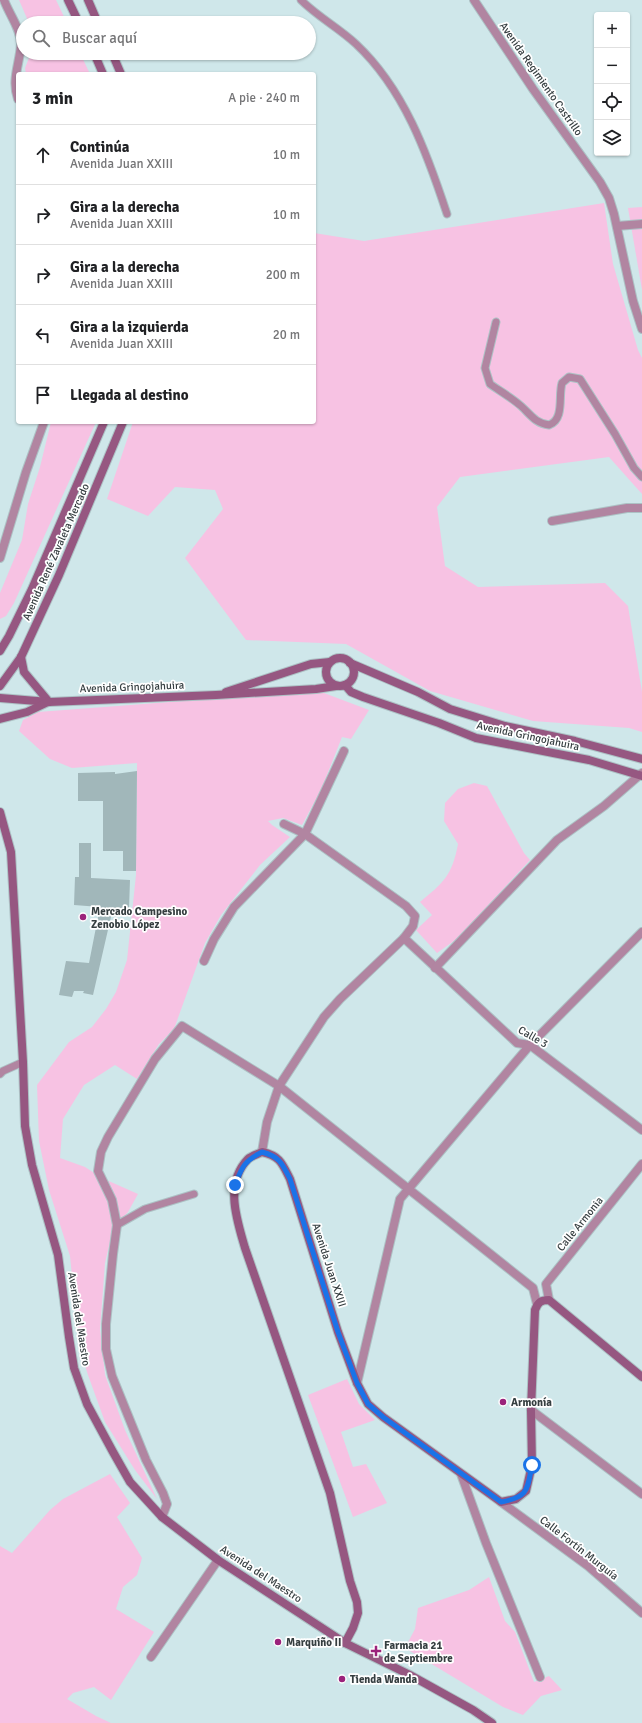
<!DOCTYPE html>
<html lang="es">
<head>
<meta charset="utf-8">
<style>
  :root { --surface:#fff; --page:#f2f2f2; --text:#202124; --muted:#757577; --line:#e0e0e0 }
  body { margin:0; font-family:Signika,sans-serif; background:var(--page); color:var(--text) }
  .controls { position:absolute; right:12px; top:12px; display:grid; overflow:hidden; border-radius:4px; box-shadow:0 1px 3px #0004 }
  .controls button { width:36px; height:36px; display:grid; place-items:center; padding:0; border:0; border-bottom:1px solid var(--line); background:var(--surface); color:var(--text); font:20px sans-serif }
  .stop { position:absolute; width:12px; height:12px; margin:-9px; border:3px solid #1a73e8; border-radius:50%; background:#fff }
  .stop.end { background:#1a73e8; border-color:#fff; box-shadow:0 1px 4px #0008 }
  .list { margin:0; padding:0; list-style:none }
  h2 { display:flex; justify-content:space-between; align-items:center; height:52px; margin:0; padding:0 16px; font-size:17px }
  h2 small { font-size:13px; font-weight:400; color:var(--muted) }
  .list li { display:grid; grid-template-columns:26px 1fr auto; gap:12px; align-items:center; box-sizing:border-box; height:60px; padding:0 16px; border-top:1px solid var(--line) }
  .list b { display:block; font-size:15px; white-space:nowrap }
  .list p { margin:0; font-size:13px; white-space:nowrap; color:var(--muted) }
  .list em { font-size:13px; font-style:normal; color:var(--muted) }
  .icon { flex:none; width:22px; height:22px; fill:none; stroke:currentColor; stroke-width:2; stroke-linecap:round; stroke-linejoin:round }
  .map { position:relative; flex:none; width:642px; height:1723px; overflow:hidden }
  .search { position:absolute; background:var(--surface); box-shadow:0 1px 3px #0004; left:16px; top:16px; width:300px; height:44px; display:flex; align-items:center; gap:10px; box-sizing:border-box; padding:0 14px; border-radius:22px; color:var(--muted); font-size:15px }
  .panel { position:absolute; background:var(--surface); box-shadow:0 1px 3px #0004; left:16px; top:72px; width:300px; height:352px; border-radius:4px }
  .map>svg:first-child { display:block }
  .green { fill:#f7c2e3 }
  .building { fill:#a1b7ba }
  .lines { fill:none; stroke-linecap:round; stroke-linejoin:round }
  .service-casing { stroke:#adc2c5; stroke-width:9 }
  .pedestrian-casing { stroke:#adc2c5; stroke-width:10 }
  .minor-casing { stroke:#adc2c5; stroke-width:10 }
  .tertiary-casing { stroke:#adc2c5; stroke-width:10 }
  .secondary-casing { stroke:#adc2c5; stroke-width:10 }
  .service { stroke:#b185a1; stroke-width:7 }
  .pedestrian { stroke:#b185a1; stroke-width:8 }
  .minor { stroke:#b185a1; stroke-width:8 }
  .tertiary { stroke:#b185a1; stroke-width:8 }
  .secondary { stroke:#965781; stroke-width:8 }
  .route { stroke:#1a73e8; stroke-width:5 }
  .poi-dot { fill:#9b227b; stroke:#fff; stroke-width:1.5 }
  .labels { text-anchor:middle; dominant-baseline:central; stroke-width:3.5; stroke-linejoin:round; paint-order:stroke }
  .street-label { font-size:11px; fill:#353e40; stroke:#fff }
  .poi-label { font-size:11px; font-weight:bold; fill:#353e40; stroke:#fff; text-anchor:start }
</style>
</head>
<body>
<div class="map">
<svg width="642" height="1723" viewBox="0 0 642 1723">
  <rect width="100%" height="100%" fill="#cfe7ea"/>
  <g class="green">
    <polygon points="19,0 56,0 67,23 29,23"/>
    <polygon points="31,53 80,53 90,74 26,74 25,68"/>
    <polygon points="604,203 613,264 638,350 642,358 642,494 609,457 460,477 437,507 445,566 478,587 605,583 628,606 642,692 642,732 629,728 533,721 430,691 346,644 246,640 185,558 223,509 215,490 175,487 148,516 107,499 133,422 314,422 314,233 364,241"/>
    <polygon points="642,207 642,290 628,208"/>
    <polygon points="51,422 96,422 14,603 6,616 0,619 0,593 22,540 28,504 40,467"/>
    <polygon points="324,693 369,710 351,739 342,737 321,790 302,825 283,818 268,821 272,825 290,837 260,865 221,915 205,943 174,1029 159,1044 137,1079 115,1065 84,1085 63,1119 60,1158 85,1167 102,1178 138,1194 128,1212 113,1229 105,1263 100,1329 105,1375 125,1430 157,1499 135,1470 105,1422 88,1375 79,1346 70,1256 49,1190 39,1141 37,1085 69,1042 92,1027 106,1009 116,992 127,960 136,875 137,763 72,768 50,759 19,731 23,720 38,712 276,694"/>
    <path d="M 474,783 L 487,786 L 524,853 L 530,860 L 458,938 L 437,953 L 416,930 L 432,915 L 420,902 C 443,883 452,876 458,844 L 444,821 L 445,803 L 458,789 Z"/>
    <polygon points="347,1379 359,1404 375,1420 341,1432 353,1467 366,1464 387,1503 353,1517 308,1395"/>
    <polygon points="110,1474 130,1503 117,1517 142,1558 137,1575 123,1587 116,1609 154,1632 111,1700 94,1687 73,1693 67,1699 96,1716 111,1723 0,1723 0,1546 12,1553 50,1510 63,1499"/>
    <polygon points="489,1577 505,1621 515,1632 534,1682 549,1676 562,1690 541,1696 523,1715 503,1707 405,1648 415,1629 418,1608 469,1590"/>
  </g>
  <g class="building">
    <polygon points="137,771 136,871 123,871 123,851 103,851 103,801 78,801 78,773 115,772 115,774"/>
    <polygon points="79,843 91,843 91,878 130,880 129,909 113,908 93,995 83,993 84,991 74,991 72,997 59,995 66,961 89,963 100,907 74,905 75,877 79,877"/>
  </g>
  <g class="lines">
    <defs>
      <g id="service">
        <path d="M 301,0 C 318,17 339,28 356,44 C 404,89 427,153 447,214"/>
        <path d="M 496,322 L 485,368 L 490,384 C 500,391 512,398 521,406 C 531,415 535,423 549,425 C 565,419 558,396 562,383 L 569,377 L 580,379 L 615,434 L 634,468 L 642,477"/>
        <polyline points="0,1074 3,1071 23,1062"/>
        <polyline points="117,1225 145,1209 194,1194"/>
      </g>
      <polyline id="pedestrian" points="531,1410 642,1494"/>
      <g id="minor">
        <path d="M 4,0 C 9,14 21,29 21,44 C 20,63 11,80 18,99"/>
        <polyline points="617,226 642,224"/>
        <polyline points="552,521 627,508 642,508"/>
        <polyline points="0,558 26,472 44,422"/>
        <polyline points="404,938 517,1043 530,1045 642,1130"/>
        <polyline points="204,961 214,939 234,907 305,834 344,751"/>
        <polyline points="435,968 557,840 604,806 642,773"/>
        <polyline points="262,1152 267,1122 279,1086 324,1017 340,999 404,938 413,926 415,916 406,906 305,834 284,824"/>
        <polyline points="549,1300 546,1284 642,1164"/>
        <polyline points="357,1383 400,1199 530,1045 642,932"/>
        <polyline points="461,1474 486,1543 540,1677"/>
        <polyline points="501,1502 588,1566 642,1613"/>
        <polyline points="162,1517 167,1504 163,1493 146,1460 112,1376 106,1349 106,1324 113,1254 117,1225 112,1200 98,1171 101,1152 108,1137 155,1059 182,1026 279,1086 533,1288 537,1304"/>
        <polyline points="151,1657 218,1560"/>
      </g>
      <polyline id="tertiary" points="474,0 533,89 600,182 609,198 614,214 633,301 642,329"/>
      <g id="secondary">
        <polyline points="68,0 79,23"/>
        <polyline points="88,0 98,23"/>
        <polyline points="94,53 103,74"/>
        <polyline points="112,53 121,74"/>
        <polyline points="0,651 9,636 32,589 104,422"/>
        <polyline points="21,657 24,672 49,702"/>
        <circle cx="340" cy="672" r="14"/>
        <polyline points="350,663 418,692 450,709 505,726 575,741 642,759"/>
        <polyline points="345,685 351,692 363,697 439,723 476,738 589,760 642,776"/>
        <polyline points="0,686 21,657 59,575 123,422"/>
        <polyline points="226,692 311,664 330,662"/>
        <polyline points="0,698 49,702 216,695 316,689 336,686"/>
        <polyline points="0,719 27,712 48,702"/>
        <polyline points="0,812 11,852 23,1062 25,1126 32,1165 58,1255 69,1337 74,1368 87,1404 113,1452 130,1482 162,1517 218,1560 345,1643 410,1675 473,1710 492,1723"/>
        <path d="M 345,1643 L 353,1628 L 358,1613 L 357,1602 L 350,1581 L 330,1493 L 245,1248 C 237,1220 224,1184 248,1159 C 251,1156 258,1154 262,1152 C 280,1156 282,1163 290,1179 L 338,1332 L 357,1383 L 368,1404 L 383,1417 L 501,1502 L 516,1499 L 526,1491 L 532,1465 L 531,1410 L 535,1310 C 538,1302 541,1300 549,1300 L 642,1377"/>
      </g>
    </defs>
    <use href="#service" class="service-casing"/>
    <use href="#pedestrian" class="pedestrian-casing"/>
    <use href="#minor" class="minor-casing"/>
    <use href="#tertiary" class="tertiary-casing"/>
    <use href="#secondary" class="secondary-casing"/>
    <use href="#service" class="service"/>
    <use href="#pedestrian" class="pedestrian"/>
    <use href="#minor" class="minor"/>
    <use href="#tertiary" class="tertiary"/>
    <use href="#secondary" class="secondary"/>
  </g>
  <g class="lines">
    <path class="route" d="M 235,1185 C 242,1167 244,1161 262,1152 C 280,1157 282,1163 290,1179 L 338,1332 L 357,1383 L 368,1404 L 383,1417 L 501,1502 C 529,1497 527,1490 532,1465"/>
  </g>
  <g class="poi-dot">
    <circle cx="83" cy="917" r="4"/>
    <circle cx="503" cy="1402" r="4"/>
    <circle cx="278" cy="1642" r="4"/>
    <path d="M374 1645h4v4h4v4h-4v4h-4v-4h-4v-4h4z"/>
    <circle cx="342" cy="1679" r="4"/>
  </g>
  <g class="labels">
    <g class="street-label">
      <text transform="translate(541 79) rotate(55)">Avenida Regimiento Castrillo</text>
      <text transform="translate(56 552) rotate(-66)">Avenida René Zavaleta Mercado</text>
      <text transform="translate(132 687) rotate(-2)">Avenida Gringojahuira</text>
      <text transform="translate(528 736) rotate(12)">Avenida Gringojahuira</text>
      <text transform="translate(533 1037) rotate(30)">Calle 3</text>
      <text transform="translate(580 1224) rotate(-51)">Calle Armonia</text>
      <text transform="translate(329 1265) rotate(72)">Avenida Juan XXIII</text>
      <text transform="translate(79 1319) rotate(81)">Avenida del Maestro</text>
      <text transform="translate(579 1548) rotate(38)">Calle Fortín Murguía</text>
      <text transform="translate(261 1574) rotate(33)">Avenida del Maestro</text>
    </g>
    <g class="poi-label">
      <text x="91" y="911">Mercado Campesino<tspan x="91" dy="13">Zenobio López</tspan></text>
      <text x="511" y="1402">Armonía</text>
      <text x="286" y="1642">Marquiño II</text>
      <text x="384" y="1645">Farmacia 21<tspan x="384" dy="13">de Septiembre</tspan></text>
      <text x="350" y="1679">Tienda Wanda</text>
    </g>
  </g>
</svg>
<div class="controls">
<button>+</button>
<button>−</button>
<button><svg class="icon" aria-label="locate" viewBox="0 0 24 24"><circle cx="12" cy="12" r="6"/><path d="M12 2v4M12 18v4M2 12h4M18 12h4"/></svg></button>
<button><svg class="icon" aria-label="layers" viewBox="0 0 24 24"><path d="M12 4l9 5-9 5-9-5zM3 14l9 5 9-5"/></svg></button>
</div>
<div class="stop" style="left:532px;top:1465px"></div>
<div class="stop end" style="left:235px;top:1185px"></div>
<div class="search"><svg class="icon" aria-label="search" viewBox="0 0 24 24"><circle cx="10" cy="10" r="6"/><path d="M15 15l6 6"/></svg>Buscar aquí</div>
<section class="panel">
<h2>3 min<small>A pie · 240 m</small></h2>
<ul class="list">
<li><svg class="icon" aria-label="ahead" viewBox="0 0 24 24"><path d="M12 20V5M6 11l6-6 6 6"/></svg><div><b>Continúa</b><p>Avenida Juan XXIII</p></div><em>10 m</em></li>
<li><svg class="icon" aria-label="right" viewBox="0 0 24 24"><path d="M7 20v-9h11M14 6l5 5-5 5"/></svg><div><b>Gira a la derecha</b><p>Avenida Juan XXIII</p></div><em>10 m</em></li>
<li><svg class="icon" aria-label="right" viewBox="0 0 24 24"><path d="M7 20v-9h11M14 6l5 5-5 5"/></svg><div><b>Gira a la derecha</b><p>Avenida Juan XXIII</p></div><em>200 m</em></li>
<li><svg class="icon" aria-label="left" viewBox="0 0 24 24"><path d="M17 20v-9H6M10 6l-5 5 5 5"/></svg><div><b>Gira a la izquierda</b><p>Avenida Juan XXIII</p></div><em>20 m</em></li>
<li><svg class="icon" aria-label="arrive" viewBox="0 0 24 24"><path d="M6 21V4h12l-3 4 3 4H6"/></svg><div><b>Llegada al destino</b></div></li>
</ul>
</section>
</div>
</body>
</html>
